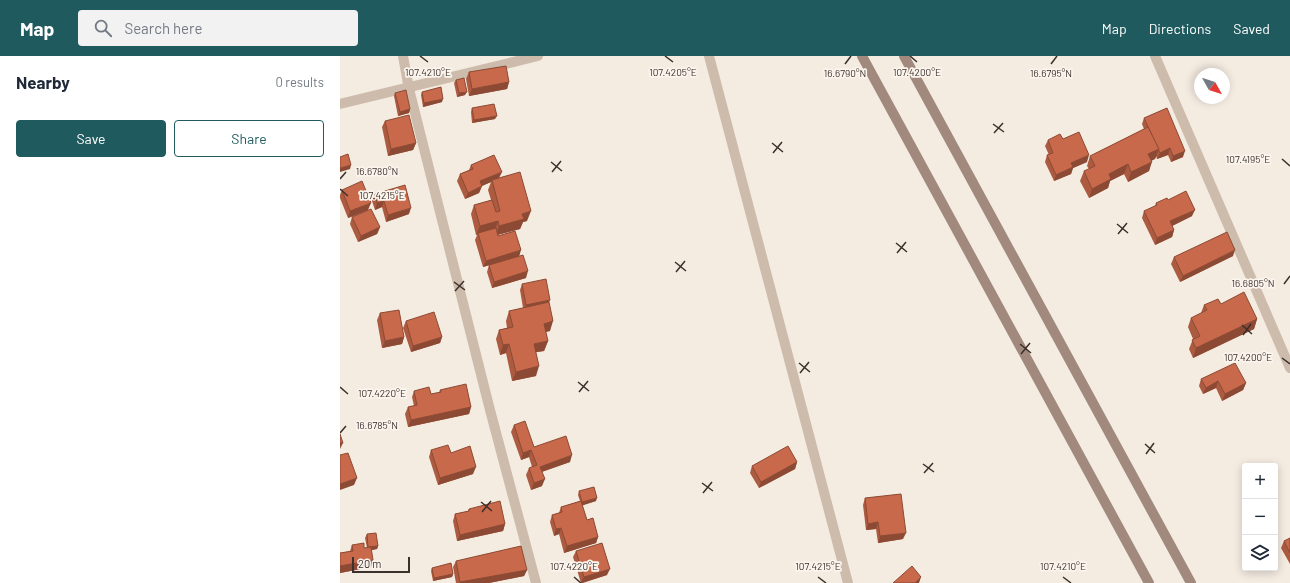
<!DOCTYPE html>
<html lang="en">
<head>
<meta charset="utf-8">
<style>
  :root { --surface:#fff; --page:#f2f2f3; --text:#1f2937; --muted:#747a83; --line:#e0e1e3; --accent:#1f5a5e }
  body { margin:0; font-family:Barlow,sans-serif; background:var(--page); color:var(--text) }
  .controls { position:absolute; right:12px; bottom:12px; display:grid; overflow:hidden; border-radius:4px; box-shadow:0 2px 10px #0003 }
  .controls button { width:36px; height:36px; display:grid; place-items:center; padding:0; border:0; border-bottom:1px solid var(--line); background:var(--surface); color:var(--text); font:20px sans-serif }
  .compass { position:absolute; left:854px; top:12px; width:36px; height:36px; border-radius:50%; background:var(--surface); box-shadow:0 2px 10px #0003; rotate:129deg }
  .scale { position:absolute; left:12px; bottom:10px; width:58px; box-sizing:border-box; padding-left:4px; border:2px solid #3b302b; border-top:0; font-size:11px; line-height:14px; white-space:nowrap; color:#3b302b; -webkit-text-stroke:3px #fbf5ee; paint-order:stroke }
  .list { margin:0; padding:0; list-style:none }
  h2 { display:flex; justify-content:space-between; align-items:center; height:52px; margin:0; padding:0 16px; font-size:17px }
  h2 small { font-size:13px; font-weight:400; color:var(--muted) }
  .actions { display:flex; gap:8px; padding:12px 16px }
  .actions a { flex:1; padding:9px 0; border:1px solid var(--accent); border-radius:4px; text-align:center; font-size:14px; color:var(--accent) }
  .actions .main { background:var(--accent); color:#fff }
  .icon { flex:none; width:22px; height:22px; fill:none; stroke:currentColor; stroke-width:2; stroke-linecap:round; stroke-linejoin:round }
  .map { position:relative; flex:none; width:950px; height:527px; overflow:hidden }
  header { display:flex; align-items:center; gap:24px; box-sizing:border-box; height:56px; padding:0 20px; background:var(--accent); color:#fff }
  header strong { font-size:19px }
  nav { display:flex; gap:22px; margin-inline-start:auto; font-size:14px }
  .search { width:280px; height:36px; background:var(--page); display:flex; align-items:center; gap:10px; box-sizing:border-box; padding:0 14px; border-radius:4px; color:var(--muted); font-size:15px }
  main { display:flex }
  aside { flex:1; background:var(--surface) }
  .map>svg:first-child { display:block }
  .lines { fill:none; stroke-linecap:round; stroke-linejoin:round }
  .minor { stroke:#cdbbac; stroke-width:10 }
  .tertiary { stroke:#cdbbac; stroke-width:10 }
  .secondary { stroke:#a18a7d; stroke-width:10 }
  .wall { fill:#ac5a40 }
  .shaded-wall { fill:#8c4a34 }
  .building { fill:#c8694b; stroke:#8c4a34 }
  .ticks { fill:none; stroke:#3b302b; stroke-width:1.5 }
  .ticks-label { font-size:10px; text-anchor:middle; fill:#3b302b; stroke:#fbf5ee; stroke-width:3.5; stroke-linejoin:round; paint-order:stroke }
</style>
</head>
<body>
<header>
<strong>Map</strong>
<div class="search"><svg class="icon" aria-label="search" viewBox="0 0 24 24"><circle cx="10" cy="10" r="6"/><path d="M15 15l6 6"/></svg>Search here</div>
<nav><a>Map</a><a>Directions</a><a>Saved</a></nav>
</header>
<main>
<aside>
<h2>Nearby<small>0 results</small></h2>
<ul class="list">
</ul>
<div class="actions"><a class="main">Save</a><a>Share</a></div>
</aside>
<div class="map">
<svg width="950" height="527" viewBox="0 0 950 527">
  <rect width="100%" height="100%" fill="#f4ebe1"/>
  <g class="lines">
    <g class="minor">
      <polyline points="63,0 69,33 150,354 196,527"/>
      <polyline points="369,0 508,527"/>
      <polyline points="815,0 950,312"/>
    </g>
    <polyline class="tertiary" points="0,48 198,0"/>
    <g class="secondary">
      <polyline points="522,0 809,527"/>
      <polyline points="564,0 851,527"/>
    </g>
  </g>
  <g class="wall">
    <polygon points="129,16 169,26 167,33 129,40 126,23"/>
    <polygon points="116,24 125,39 117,41 114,27"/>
    <polygon points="82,36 102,46 83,51 81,39"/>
    <polygon points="55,37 70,53 69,57 58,60 54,40"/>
    <polygon points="132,52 155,63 132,67 131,56"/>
    <polygon points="804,62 843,101 831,106 828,99 817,103 816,100 815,103 811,104 809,115 788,126 784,118 770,125 768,132 749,142 740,125 744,115 749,113 747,110 750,100 804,73 802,68"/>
    <polygon points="45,65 76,87 73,94 48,100 42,71"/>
    <polygon points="723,83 747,106 733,112 731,118 714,125 705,106 707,99 709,99 705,90 708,84"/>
    <polygon points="131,109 159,122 187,165 183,166 180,173 158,179 158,180 179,200 186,222 152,232 147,216 149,209 143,211 135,184 137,179 136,179 131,158 134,149 151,144 148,134 151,126 142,130 139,137 125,143 117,125 120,118 129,114"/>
    <polygon points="2,134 28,154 8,162 0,142 0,139"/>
    <polygon points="35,138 69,158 46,166 42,151 35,154 32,145"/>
    <polygon points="816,147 852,160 832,170 834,174 832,181 815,189 802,162 804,155 815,150"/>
    <polygon points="12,161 40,171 37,178 18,186 10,168"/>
    <polygon points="893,200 840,226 831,208 834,201"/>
    <polygon points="182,228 210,244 209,246 210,275 205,276 208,285 204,295 196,296 196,320 172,325 166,297 160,299 156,283 159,274 167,272 166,265 169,255 183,252 180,234"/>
    <polygon points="881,248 917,263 914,273 853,302 849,293 853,283 848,271 851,262 861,257 864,249"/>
    <polygon points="40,257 64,281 62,288 42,292 37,264"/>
    <polygon points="66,265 102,281 100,287 71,296 63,272"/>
    <polygon points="861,323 906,327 903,334 882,345 876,332 863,338 859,330"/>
    <polygon points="100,334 131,351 129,358 68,371 65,358 68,351 74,350 72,341 74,335 91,338 99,337"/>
    <polygon points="174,369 194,391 230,406 202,416 202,430 191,434 186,419 189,412 192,411 189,401 181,404 171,376"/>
    <polygon points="91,394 111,397 133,418 98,429 89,401"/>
    <polygon points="457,406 455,413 419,432 410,417 412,410"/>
    <polygon points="239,435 256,445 242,449 247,464 258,481 256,487 224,497 219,478 214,480 210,466 212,459 219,457 221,451 240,445 238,439"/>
    <polygon points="525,442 563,483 538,487 536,473 526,474 523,449"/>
    <polygon points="129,453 165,468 163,475 117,485 113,465 115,458 128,455"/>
    <polygon points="27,478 38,490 37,493 31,494 31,511 0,517 0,497 10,495 12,489 24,492 27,492 25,482"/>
    <polygon points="950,482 950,508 941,492 944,485"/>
    <polygon points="236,495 267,519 243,527 241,527 233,501"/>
    <polygon points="116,505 187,514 184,520 149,527 116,527 113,511"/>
    <polygon points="92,512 113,518 112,521 93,525 91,515"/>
  </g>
  <g class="shaded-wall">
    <polygon points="169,26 167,33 129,40 132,33"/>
    <polygon points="127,36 125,39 117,41 119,37"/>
    <polygon points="103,43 102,46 83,51 84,47"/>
    <polygon points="70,53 69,57 58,60 60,56"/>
    <polygon points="157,60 155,63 132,67 134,64"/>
    <polygon points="76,87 73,94 48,100 51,93"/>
    <polygon points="830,92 828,99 817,103 820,97"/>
    <polygon points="819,93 815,103 805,108 808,98"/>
    <polygon points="845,95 843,101 831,106 833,100"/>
    <polygon points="749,99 747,106 733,112 731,118 714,125 716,119 731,107"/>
    <polygon points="812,106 809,115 788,126 791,116"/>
    <polygon points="788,108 784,118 770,125 768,132 749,142 752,133 769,118"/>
    <polygon points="11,109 10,113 0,116 0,112"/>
    <polygon points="162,116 159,122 152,124 151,126 137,132 140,125"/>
    <polygon points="142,130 139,137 125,143 128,137"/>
    <polygon points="44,145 42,151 35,154 37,147"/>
    <polygon points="31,147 28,154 8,162 10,155"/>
    <polygon points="71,152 69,158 46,166 48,159"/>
    <polygon points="855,154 852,160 828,172 830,165"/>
    <polygon points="191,155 187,165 183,166 180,173 156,179 159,170 182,158"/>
    <polygon points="158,165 155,174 138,177 136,179 140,170"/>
    <polygon points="40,171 37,178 18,186 21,180"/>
    <polygon points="834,174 832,181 815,189 817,182"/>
    <polygon points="181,194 179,201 143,211 146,205"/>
    <polygon points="895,194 893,200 840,226 843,220"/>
    <polygon points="188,215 186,222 152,232 154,226"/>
    <polygon points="210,244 207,251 184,256 186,249"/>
    <polygon points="917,263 914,273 853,302 856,292"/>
    <polygon points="213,265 210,275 200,277 204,268"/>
    <polygon points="64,281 62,288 42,292 45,285"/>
    <polygon points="102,281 100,287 71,296 73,290"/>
    <polygon points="208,285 204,295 191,297 194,288"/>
    <polygon points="169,288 166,297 160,299 163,289"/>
    <polygon points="199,310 196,320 172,325 176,316"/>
    <polygon points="878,325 876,332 863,338 866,332"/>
    <polygon points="906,327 903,334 882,345 885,338"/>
    <polygon points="131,351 129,358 68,371 71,364"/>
    <polygon points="0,387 3,387 0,393"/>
    <polygon points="191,394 189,401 181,404 183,397"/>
    <polygon points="232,399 230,406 198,417 200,411"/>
    <polygon points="457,406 455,413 419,432 421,426"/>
    <polygon points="136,411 133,418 98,429 100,422"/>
    <polygon points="17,422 14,429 0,434 0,428"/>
    <polygon points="205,423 202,430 191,434 194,427"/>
    <polygon points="257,442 256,445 241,450 242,446"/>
    <polygon points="538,466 536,473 526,474 528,468"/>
    <polygon points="165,468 163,475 117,485 120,479"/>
    <polygon points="221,472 219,478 214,480 216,473"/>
    <polygon points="566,477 563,483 538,487 540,480"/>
    <polygon points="258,481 256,487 224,497 227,490"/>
    <polygon points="38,490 37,493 27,495 28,491"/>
    <polygon points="33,504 31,511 0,517 0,510"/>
    <polygon points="270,513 267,519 241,527 244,521"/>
    <polygon points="187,514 184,520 149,527 120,527 120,526"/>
    <polygon points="113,518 112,521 93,525 94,522"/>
    <polygon points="581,521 579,527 575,527"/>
  </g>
  <g class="building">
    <polygon points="166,10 169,26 132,33 129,16"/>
    <polygon points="124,22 127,36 119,37 116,24"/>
    <polygon points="101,31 103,43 84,47 82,36"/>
    <polygon points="66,34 70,53 60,56 55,37"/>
    <polygon points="154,48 157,60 134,64 132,52"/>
    <polygon points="827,52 845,95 833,100 830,92 820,97 804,62"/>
    <polygon points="69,59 76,87 51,93 45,65"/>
    <polygon points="808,71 819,93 808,98 812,106 791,116 788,108 769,118 771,123 752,133 744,115 755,110 750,100"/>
    <polygon points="739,76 749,99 731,107 733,111 716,119 707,99 713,97 708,84 720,78 723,83"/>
    <polygon points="8,98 11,109 0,112 0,101"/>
    <polygon points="154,99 162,116 140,125 142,130 128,137 120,118 133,113 131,109"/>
    <polygon points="180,116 191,155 182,158 184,163 159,170 158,165 140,170 134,149 152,144 156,156 160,155 152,124"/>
    <polygon points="22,125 31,147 10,155 2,134"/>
    <polygon points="65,129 71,152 48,159 44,145 37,147 35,138"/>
    <polygon points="846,135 855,154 830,165 834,174 817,182 804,155 817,149 816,147 827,142 828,144"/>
    <polygon points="31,153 40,171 21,180 12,161"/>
    <polygon points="156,172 158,180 175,175 181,194 146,205 138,177"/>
    <polygon points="887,176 895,194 843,220 834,201"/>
    <polygon points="183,199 188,215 154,226 149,209"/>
    <polygon points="206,223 210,244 186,249 182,228"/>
    <polygon points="904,236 917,263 856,292 852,284 860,280 851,262 867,254 864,249 878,243 881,248"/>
    <polygon points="209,246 213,265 204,268 208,285 194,288 199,310 176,316 169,288 163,289 159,274 173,271 169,255"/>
    <polygon points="59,254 64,281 45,285 40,257"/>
    <polygon points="94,256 102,281 73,290 66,265"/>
    <polygon points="895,307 906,327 885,338 878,325 866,332 861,323"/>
    <polygon points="126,328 131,351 71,364 68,351 77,349 74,335 89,331 91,338 101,336 100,334"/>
    <polygon points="185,365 194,391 226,380 232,399 200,411 205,423 194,427 189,412 197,409 191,394 183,397 174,369"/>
    <polygon points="0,378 3,387 0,387"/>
    <polygon points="108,389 111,397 130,390 136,411 100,422 91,394"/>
    <polygon points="448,390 457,406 421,426 412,410"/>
    <polygon points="8,397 17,422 0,428 0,399"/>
    <polygon points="254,431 257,442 242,446 239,435"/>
    <polygon points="561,438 566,477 540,480 538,466 528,468 525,442"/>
    <polygon points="160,445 165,468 120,479 115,458 129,455 129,453"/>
    <polygon points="241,445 247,464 253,462 258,481 227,490 221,472 216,473 212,459 222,456 221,451"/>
    <polygon points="36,477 38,490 28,491 27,478"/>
    <polygon points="950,482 950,497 944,485"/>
    <polygon points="24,487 24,492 31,491 33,504 0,510 0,497 13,495 12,489"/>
    <polygon points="262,487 270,513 244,521 236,495"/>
    <polygon points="181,490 187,514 120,526 116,505"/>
    <polygon points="111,507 113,518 94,522 92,512"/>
    <polygon points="572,510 581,521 575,527 553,527"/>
  </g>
  <path class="ticks" d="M 80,0 L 88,6M 325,0 L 333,6M 570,0 L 577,6M 505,8 L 511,0M 711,8 L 717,0M 653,68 L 664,76M 654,77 L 663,67M 432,87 L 443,96M 433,97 L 442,86M 942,103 L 950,110M 211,106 L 222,115M 212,116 L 221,105M 0,123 L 6,116M 0,133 L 8,140M 777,168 L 788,177M 778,178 L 787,167M 556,187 L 567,196M 557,197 L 566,186M 335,206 L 346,215M 336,216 L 345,205M 114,226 L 125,234M 944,228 L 950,220M 115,235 L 124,225M 902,269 L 912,278M 903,279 L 911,268M 680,288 L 691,297M 681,298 L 690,287M 942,302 L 950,308M 459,307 L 470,316M 460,317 L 469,306M 238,326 L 249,335M 0,331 L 8,338M 239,336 L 248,325M 0,377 L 6,370M 805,388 L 815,397M 806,398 L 814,387M 583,408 L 594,416M 584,417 L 593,407M 362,427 L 373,435M 363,437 L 372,426M 141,446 L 152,455M 142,456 L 151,445M 234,521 L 241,527M 478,521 L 486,527M 723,521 L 731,527"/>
  <g class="ticks-label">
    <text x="88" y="20">107.4210°E</text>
    <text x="333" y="20">107.4205°E</text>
    <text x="577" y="20">107.4200°E</text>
    <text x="505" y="21">16.6790°N</text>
    <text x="711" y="21">16.6795°N</text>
    <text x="908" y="107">107.4195°E</text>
    <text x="37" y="119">16.6780°N</text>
    <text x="42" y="143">107.4215°E</text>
    <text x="913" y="231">16.6805°N</text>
    <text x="908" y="305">107.4200°E</text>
    <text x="42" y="341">107.4220°E</text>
    <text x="37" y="373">16.6785°N</text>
    <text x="234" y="514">107.4220°E</text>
    <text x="478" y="514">107.4215°E</text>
    <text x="723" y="514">107.4210°E</text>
  </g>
</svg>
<div class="controls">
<button>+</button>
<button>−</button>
<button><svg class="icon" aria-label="layers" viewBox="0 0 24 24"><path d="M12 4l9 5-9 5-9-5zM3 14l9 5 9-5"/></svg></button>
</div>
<svg class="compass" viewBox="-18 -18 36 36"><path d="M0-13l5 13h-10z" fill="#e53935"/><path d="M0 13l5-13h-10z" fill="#747a83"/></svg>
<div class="scale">20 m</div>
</div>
</main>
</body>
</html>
